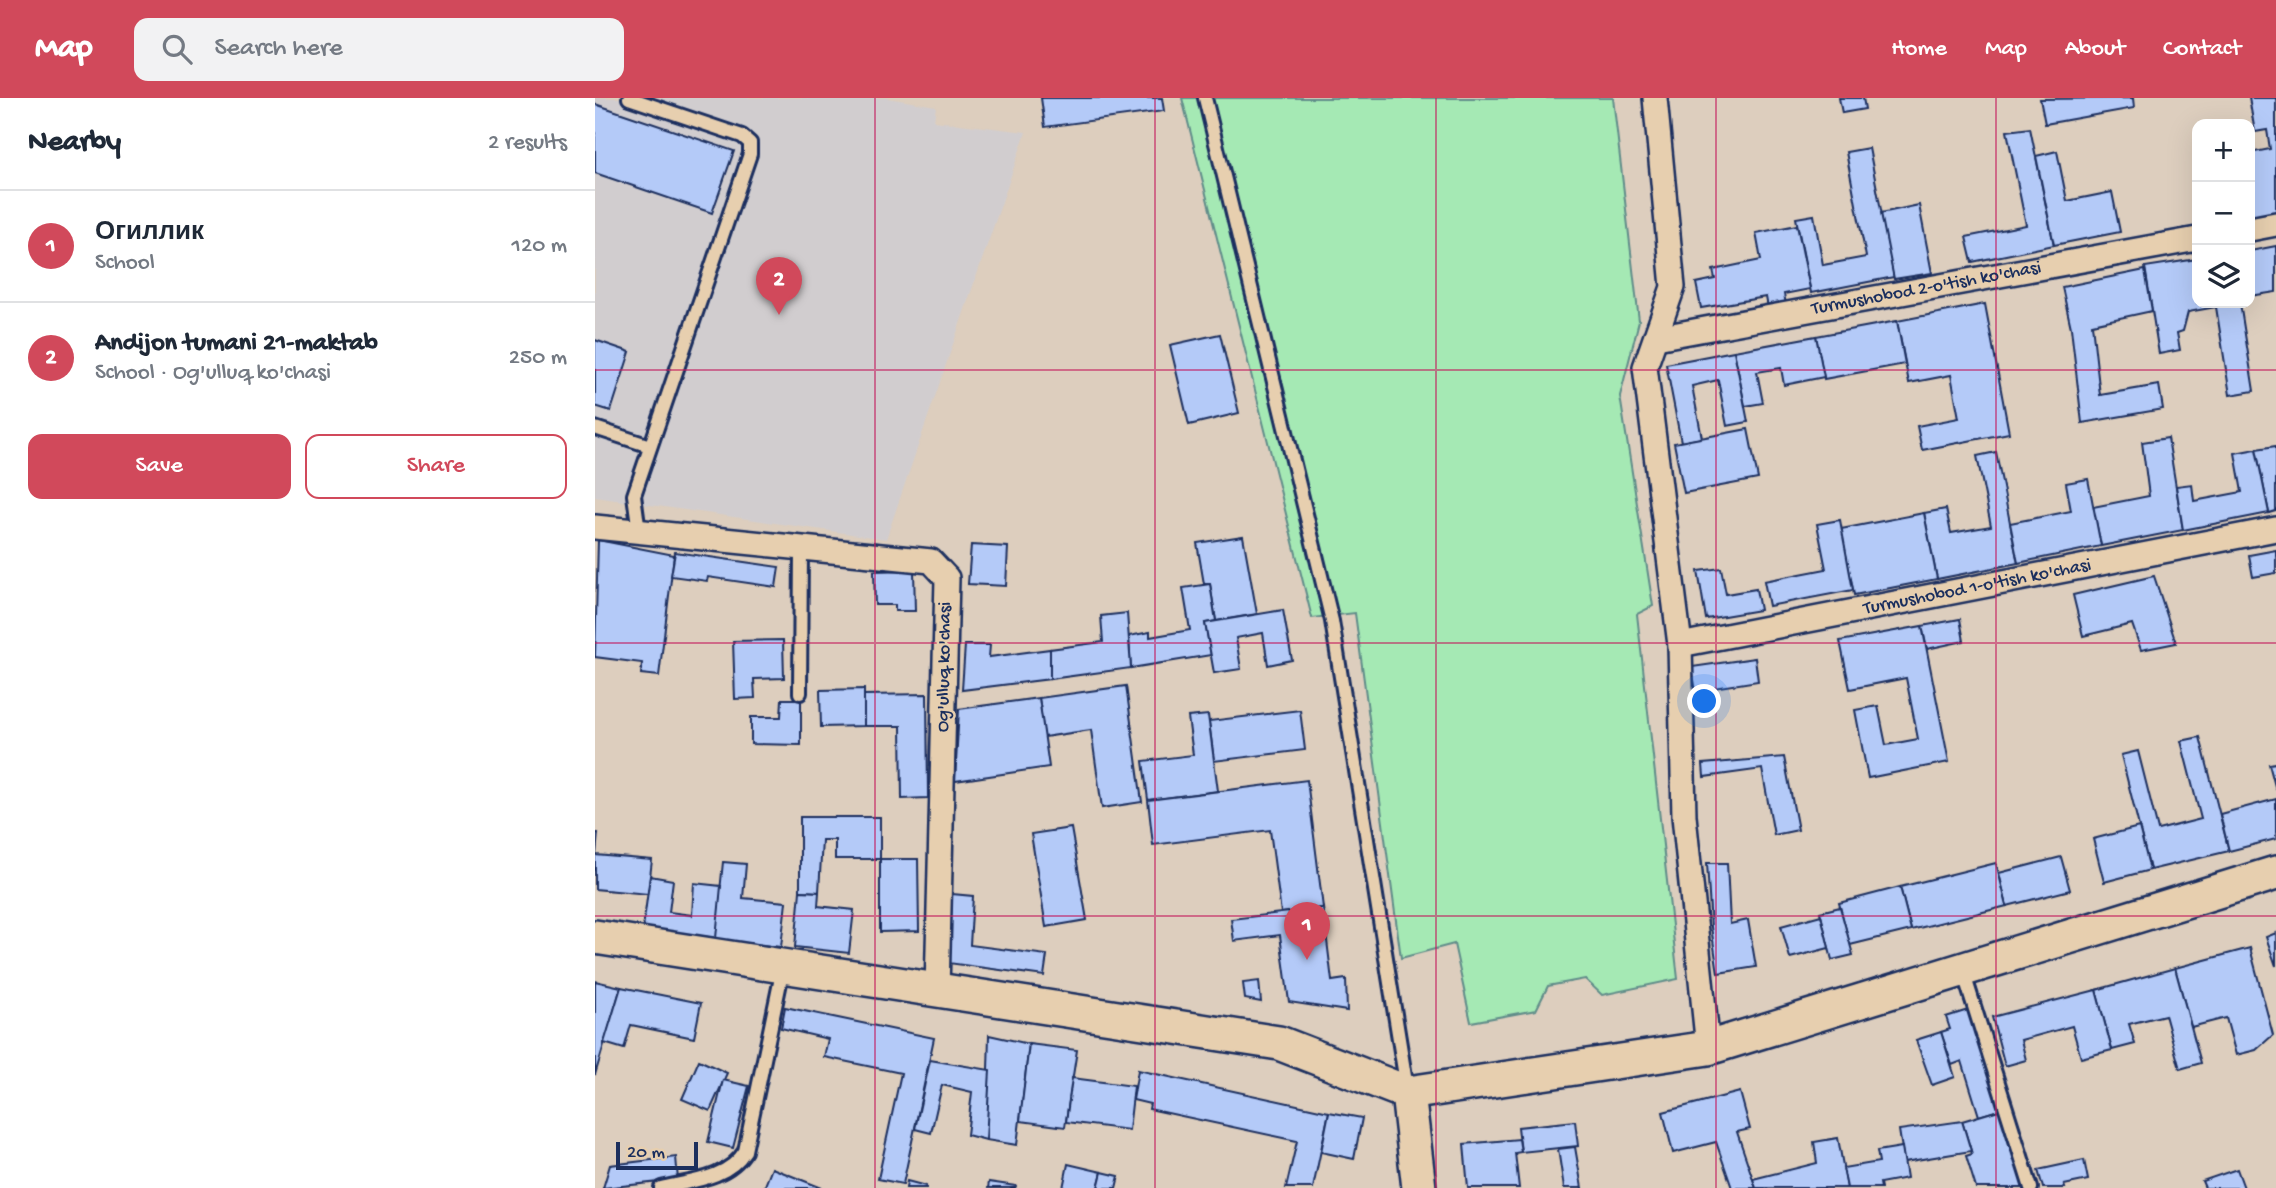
<!DOCTYPE html>
<html lang="en">
<head>
<meta charset="utf-8">
<style>
  :root { --surface:#fff; --page:#f2f2f3; --text:#1f2937; --muted:#747a83; --line:#e0e1e3; --accent:#d1495b }
  body { margin:0; font-family:"Gochi Hand",sans-serif; background:var(--page); color:var(--text) }
  .controls { position:absolute; right:21px; top:21px; display:grid; overflow:hidden; border-radius:14px; box-shadow:0 7px 28px #0002 }
  .controls button { width:63px; height:63px; display:grid; place-items:center; padding:0; border:0; border-bottom:2px solid var(--line); background:var(--surface); color:var(--text); font:35px sans-serif }
  .scale { position:absolute; left:21px; bottom:18px; width:82px; box-sizing:border-box; padding-left:7px; border:4px solid #1b2f5e; border-top:0; font-size:19px; line-height:24px; white-space:nowrap; color:#1b2f5e; -webkit-text-stroke:5px #e7cfaf; paint-order:stroke }
  .you { position:absolute; left:1110px; top:604px; width:24px; height:24px; margin:-18px; border:5px solid #fff; border-radius:50%; background:#1a73e8; box-shadow:0 0 0 10px #1a73e833 }
  .badge { display:grid; place-items:center; width:46px; height:46px; border-radius:50%; background:var(--accent); color:#fff; font-size:23px; font-weight:700 }
  .pin { position:absolute; translate:-50% -58px; filter:drop-shadow(0 2px 4px #0008) }
  .pin::after { content:''; position:absolute; top:37px; width:24px; height:21px; background:inherit; clip-path:polygon(0 0,100% 0,50% 100%) }
  .list { margin:0; padding:0; list-style:none }
  h2 { display:flex; justify-content:space-between; align-items:center; height:91px; margin:0; padding:0 28px; font-size:30px }
  h2 small { font-size:23px; font-weight:400; color:var(--muted) }
  .list li { display:grid; grid-template-columns:46px 1fr auto; gap:21px; align-items:center; box-sizing:border-box; height:112px; padding:0 28px; border-top:2px solid var(--line) }
  .list b { display:block; font-size:26px; white-space:nowrap }
  .list p { margin:0; font-size:23px; white-space:nowrap; color:var(--muted) }
  .list em { font-size:23px; font-style:normal; color:var(--muted) }
  .actions { display:flex; gap:14px; padding:21px 28px }
  .actions a { flex:1; padding:16px 0; border:2px solid var(--accent); border-radius:14px; text-align:center; font-size:24px; color:var(--accent) }
  .actions .main { background:var(--accent); color:#fff }
  .icon { flex:none; width:38px; height:38px; fill:none; stroke:currentColor; stroke-width:2; stroke-linecap:round; stroke-linejoin:round }
  .map { position:relative; flex:none; width:1681px; height:1090px; overflow:hidden }
  header { display:flex; align-items:center; gap:42px; box-sizing:border-box; height:98px; padding:0 35px; background:var(--accent); color:#fff }
  header strong { font-size:33px }
  nav { display:flex; gap:38px; margin-inline-start:auto; font-size:24px }
  .search { width:490px; height:63px; background:var(--page); display:flex; align-items:center; gap:18px; box-sizing:border-box; padding:0 24px; border-radius:14px; color:var(--muted); font-size:26px }
  main { display:flex }
  aside { flex:1; background:var(--surface) }
  .map>svg:first-child { display:block }
  .built { fill:#d1cdcf }
  .green { fill:#a5e9b4; stroke:#608c89; stroke-width:2 }
  .building { fill:#b4caf8; stroke:#1b2f5e; stroke-width:2 }
  .lines { fill:none; stroke-linecap:round; stroke-linejoin:round }
  .lane-casing { stroke:#1b2f5e; stroke-width:18 }
  .street-casing { stroke:#1b2f5e; stroke-width:28 }
  .secondary-casing { stroke:#1b2f5e; stroke-width:38 }
  .lane { stroke:#e7cfaf; stroke-width:12 }
  .street { stroke:#e7cfaf; stroke-width:23 }
  .secondary { stroke:#e7cfaf; stroke-width:33 }
  .grid { fill:none; stroke:#c2185b; stroke-width:2; stroke-opacity:0.55 }
  .labels { text-anchor:middle; dominant-baseline:central; stroke-width:5; stroke-linejoin:round; paint-order:stroke }
  .street-label { font-size:19px; fill:#1b2f5e; stroke:#e7cfaf }
</style>
</head>
<body>
<header>
<strong>Map</strong>
<div class="search"><svg class="icon" aria-label="search" viewBox="0 0 24 24"><circle cx="10" cy="10" r="6"/><path d="M15 15l6 6"/></svg>Search here</div>
<nav><a>Home</a><a>Map</a><a>About</a><a>Contact</a></nav>
</header>
<main>
<aside>
<h2>Nearby<small>2 results</small></h2>
<ul class="list">
<li><span class="badge">1</span><div><b>Огиллик</b><p>School</p></div><em>120 m</em></li>
<li><span class="badge">2</span><div><b>Andijon tumani 21-maktab</b><p>School · Og'ulluq ko'chasi</p></div><em>250 m</em></li>
</ul>
<div class="actions"><a class="main">Save</a><a>Share</a></div>
</aside>
<div class="map">
<svg width="1681" height="1090" viewBox="0 0 1681 1090">
  <rect width="100%" height="100%" fill="#ddcebe"/>
  <filter id="ink" filterUnits="userSpaceOnUse"><feTurbulence type="fractalNoise" baseFrequency=".0143" numOctaves="2"/><feDisplacementMap in="SourceGraphic" scale="14" xChannelSelector="R" yChannelSelector="G"/><feConvolveMatrix kernelMatrix="1 2 1 2 8 2 1 2 1" color-interpolation-filters="sRGB"/></filter>
  <g filter="url(#ink)">
    <polygon class="built" points="0,0 292,0 341,8 339,23 431,34 291,441 0,399"/>
    <polygon class="green" points="587,0 1018,0 1044,223 1025,298 1058,508 1042,516 1083,881 1007,897 990,881 953,888 941,912 876,924 859,846 806,860 760,515 717,520"/>
    <g class="building">
      <polygon points="446,0 567,0 569,13 450,29"/>
      <polygon points="1244,0 1268,0 1270,11 1247,15"/>
      <polygon points="1538,0 1539,10 1450,26 1445,1"/>
      <polygon points="1654,0 1681,0 1681,115 1655,119 1655,55 1675,51 1672,32 1660,34"/>
      <polygon points="0,6 139,53 117,115 0,75"/>
      <polygon points="1435,30 1459,147 1377,164 1371,139 1431,127 1412,33"/>
      <polygon points="1274,50 1299,179 1216,195 1201,120 1219,117 1228,167 1271,159 1251,54"/>
      <polygon points="1462,53 1472,103 1517,94 1525,134 1459,147 1441,58"/>
      <polygon points="1324,107 1337,175 1299,181 1286,115"/>
      <polygon points="1202,127 1215,191 1189,196 1191,206 1173,210 1171,199 1106,210 1101,185 1120,181 1118,172 1166,162 1161,135"/>
      <polygon points="1681,148 1681,194 1655,198 1655,153"/>
      <polygon points="1602,161 1602,205 1645,205 1659,293 1635,297 1621,209 1593,214 1588,233 1582,235 1585,252 1564,256 1550,169"/>
      <polygon points="1550,172 1557,213 1497,226 1505,297 1564,287 1568,311 1487,325 1476,230 1467,189"/>
      <polygon points="1390,206 1414,335 1327,352 1322,328 1364,320 1356,277 1314,285 1302,223"/>
      <polygon points="1302,223 1310,266 1229,281 1221,238"/>
      <polygon points="625,236 644,315 594,327 575,247"/>
      <polygon points="1221,238 1229,279 1189,287 1186,270 1162,274 1168,305 1150,308 1139,253"/>
      <polygon points="0,242 35,254 16,313 0,308"/>
      <polygon points="1139,253 1153,324 1132,328 1123,282 1097,288 1107,340 1086,344 1071,266"/>
      <polygon points="1153,331 1163,381 1089,395 1079,345"/>
      <polygon points="1573,340 1588,432 1506,448 1498,409 1554,398 1547,344"/>
      <polygon points="1681,348 1681,413 1674,415 1661,351"/>
      <polygon points="1661,351 1674,415 1588,432 1581,388 1597,386 1599,403 1647,394 1640,355"/>
      <polygon points="1401,354 1423,465 1342,481 1329,415 1351,411 1356,435 1396,428 1382,358"/>
      <polygon points="1493,381 1506,448 1423,465 1415,425 1476,413 1471,385"/>
      <polygon points="1329,415 1342,481 1259,497 1246,431"/>
      <polygon points="1245,422 1258,492 1174,508 1169,483 1231,471 1222,426"/>
      <polygon points="648,438 662,516 621,523 615,486 609,486 602,445"/>
      <polygon points="3,442 79,457 64,578 46,576 47,565 0,559"/>
      <polygon points="376,447 413,449 411,488 373,486"/>
      <polygon points="1681,452 1681,475 1658,479 1654,457"/>
      <polygon points="80,454 184,469 181,489 113,479 112,483 76,478"/>
      <polygon points="1126,470 1131,496 1161,491 1165,512 1111,521 1103,473"/>
      <polygon points="319,472 320,513 300,513 300,507 280,507 279,473"/>
      <polygon points="1559,478 1581,545 1546,552 1537,526 1488,538 1478,497"/>
      <polygon points="615,486 621,523 610,525 616,557 536,570 534,538 555,534 555,539 595,532 588,490"/>
      <polygon points="688,512 697,562 673,567 668,535 641,540 646,571 619,575 610,525"/>
      <polygon points="532,515 536,570 455,581 455,551 508,544 506,518"/>
      <polygon points="1365,521 1369,543 1332,551 1327,528"/>
      <polygon points="1327,528 1354,664 1273,680 1260,612 1283,608 1291,647 1323,641 1311,580 1255,591 1245,543"/>
      <polygon points="188,542 189,580 159,581 160,600 140,601 138,543"/>
      <polygon points="370,547 395,547 394,559 455,551 455,581 367,592"/>
      <polygon points="1160,560 1163,583 1118,590 1120,604 1103,607 1097,569"/>
      <polygon points="531,588 547,704 507,710 496,632 449,639 444,600"/>
      <polygon points="269,591 269,628 226,629 225,592"/>
      <polygon points="332,596 333,700 307,701 306,628 269,628 269,597"/>
      <polygon points="444,600 454,669 360,683 364,611"/>
      <polygon points="187,601 206,601 206,647 156,646 156,619 186,619"/>
      <polygon points="705,612 710,652 619,663 614,623"/>
      <polygon points="613,617 623,693 553,702 548,663 598,657 593,619"/>
      <polygon points="1605,639 1634,753 1555,772 1526,657 1543,653 1563,732 1606,721 1586,643"/>
      <polygon points="1189,659 1203,732 1179,737 1167,671 1109,679 1108,666"/>
      <polygon points="1681,665 1681,692 1674,666"/>
      <polygon points="712,682 728,810 686,815 675,732 558,747 553,702"/>
      <polygon points="1681,701 1681,741 1634,753 1625,716"/>
      <polygon points="205,719 285,719 285,761 240,761 240,742 227,742 224,794 205,793"/>
      <polygon points="1544,729 1555,772 1509,784 1498,741"/>
      <polygon points="476,730 492,822 451,829 436,736"/>
      <polygon points="0,735 3,735 1,757 57,762 53,796 0,791"/>
      <polygon points="1466,759 1475,792 1412,808 1404,775"/>
      <polygon points="285,761 323,761 324,833 285,834"/>
      <polygon points="128,764 151,766 148,800 191,804 186,849 120,842"/>
      <polygon points="1112,765 1132,765 1135,826 1153,822 1161,869 1123,875 1116,829"/>
      <polygon points="1401,765 1412,808 1316,832 1305,789"/>
      <polygon points="55,778 78,782 74,814 97,817 99,785 126,788 121,840 48,830"/>
      <polygon points="1305,789 1316,832 1255,847 1244,805"/>
      <polygon points="205,793 224,794 223,808 259,812 254,855 200,849"/>
      <polygon points="357,796 378,798 375,847 452,857 449,878 353,865"/>
      <polygon points="1245,809 1258,857 1237,862 1225,814"/>
      <polygon points="728,810 737,883 751,881 752,913 694,904 685,837 639,843 636,821"/>
      <polygon points="1226,817 1234,850 1195,860 1186,828"/>
      <polygon points="1681,835 1681,868 1671,839"/>
      <polygon points="1655,850 1678,937 1661,952 1641,957 1631,920 1596,929 1580,870"/>
      <polygon points="1580,870 1606,965 1585,971 1570,917 1534,926 1540,946 1517,952 1501,892"/>
      <polygon points="0,883 26,889 0,977"/>
      <polygon points="664,883 666,904 650,901 648,885"/>
      <polygon points="26,889 106,905 99,940 36,927 29,951 9,945"/>
      <polygon points="1501,892 1517,952 1486,960 1477,928 1426,942 1431,962 1410,968 1397,919"/>
      <polygon points="190,909 339,940 308,1086 283,1081 306,975 229,959 233,941 186,930"/>
      <polygon points="1373,912 1404,1012 1384,1018 1367,963 1357,967 1346,934 1355,931 1351,919"/>
      <polygon points="1346,934 1360,979 1337,987 1321,942"/>
      <polygon points="394,937 434,946 422,1047 391,1042"/>
      <polygon points="434,946 482,952 470,1029 425,1023"/>
      <polygon points="104,962 132,975 115,1013 87,1001"/>
      <polygon points="335,962 395,972 391,1042 372,1037 377,994 347,987 336,1035 320,1031"/>
      <polygon points="543,972 734,1014 718,1090 691,1090 702,1043 554,1011 555,1006 538,1002"/>
      <polygon points="477,980 539,988 534,1032 471,1024"/>
      <polygon points="128,982 154,988 138,1050 113,1044"/>
      <polygon points="1145,994 1155,1031 1142,1034 1161,1090 1137,1090 1121,1044 1078,1055 1068,1014"/>
      <polygon points="1404,1012 1429,1090 1381,1090 1371,1058 1377,1056 1367,1023"/>
      <polygon points="734,1014 767,1020 759,1061 726,1054"/>
      <polygon points="980,1023 983,1048 926,1054 923,1029"/>
      <polygon points="1367,1023 1376,1053 1309,1064 1304,1032"/>
      <polygon points="1243,1040 1252,1090 1161,1090 1158,1081 1222,1065 1219,1044"/>
      <polygon points="924,1041 926,1054 920,1055 924,1090 873,1090 869,1046"/>
      <polygon points="980,1049 987,1090 969,1090 963,1051"/>
      <polygon points="1307,1049 1312,1080 1285,1085 1286,1090 1252,1090 1248,1070 1284,1064 1282,1053"/>
      <polygon points="81,1059 83,1082 8,1090 15,1067"/>
      <polygon points="1489,1062 1493,1082 1469,1087 1470,1090 1448,1090 1443,1072"/>
      <polygon points="473,1066 507,1074 503,1090 468,1090"/>
      <polygon points="177,1070 227,1090 169,1090"/>
      <polygon points="1642,1071 1649,1090 1610,1090 1607,1083"/>
      <polygon points="507,1074 524,1078 521,1090 503,1090"/>
      <polygon points="312,1083 331,1088 331,1090 311,1090"/>
      <polygon points="394,1084 421,1088 420,1090 393,1090"/>
    </g>
    <g class="lines">
      <defs>
        <g id="lane">
          <polyline points="34,0 147,38 155,45 155,56 39,397 44,434"/>
          <polyline points="610,0 737,523 812,991"/>
          <polyline points="0,330 55,348"/>
          <polyline points="205,595 206,450"/>
          <polyline points="1368,873 1436,1090"/>
          <path d="M 66,1090 C 96,1083 133,1081 150,1053 L 188,870"/>
        </g>
        <g id="street">
          <polyline points="1060,0 1078,189 1050,269 1085,547 1089,718 1113,950"/>
          <polyline points="1655,131 1681,126"/>
          <path id="s1" d="M 1061,240 L 1602,141"/>
          <polyline points="0,429 336,463 352,480 342,893"/>
          <path id="s2" d="M 1085,547 L 1681,431"/>
        </g>
        <g id="secondary">
          <polyline points="0,839 684,945 813,995 1113,950 1681,775"/>
          <polyline points="813,995 824,1090"/>
        </g>
      </defs>
      <use href="#lane" class="lane-casing"/>
      <use href="#street" class="street-casing"/>
      <use href="#secondary" class="secondary-casing"/>
      <use href="#lane" class="lane"/>
      <use href="#street" class="street"/>
      <use href="#secondary" class="secondary"/>
    </g>
  </g>
  <path class="grid" d="M 280,0 L 280,1090M 560,0 L 560,1090M 841,0 L 841,1090M 1121,0 L 1121,1090M 1401,0 L 1401,1090M 0,272 L 1681,272M 0,545 L 1681,545M 0,818 L 1681,818"/>
  <g class="labels">
    <g class="street-label">
      <text stroke="none"><textPath href="#s1" startOffset="275">Turmushobod 2-o'tish ko'chasi</textPath></text>
      <text stroke="none"><textPath href="#s2" startOffset="303">Turmushobod 1-o'tish ko'chasi</textPath></text>
      <text transform="translate(350 569) rotate(-89)">Og'ulluq ko'chasi</text>
    </g>
  </g>
</svg>
<div class="controls">
<button>+</button>
<button>−</button>
<button><svg class="icon" aria-label="layers" viewBox="0 0 24 24"><path d="M12 4l9 5-9 5-9-5zM3 14l9 5 9-5"/></svg></button>
</div>
<div class="scale">20 m</div>
<div class="you"></div>
<div class="pin badge" style="left:712px;top:862px">1</div>
<div class="pin badge" style="left:184px;top:217px">2</div>
</div>
</main>
</body>
</html>
